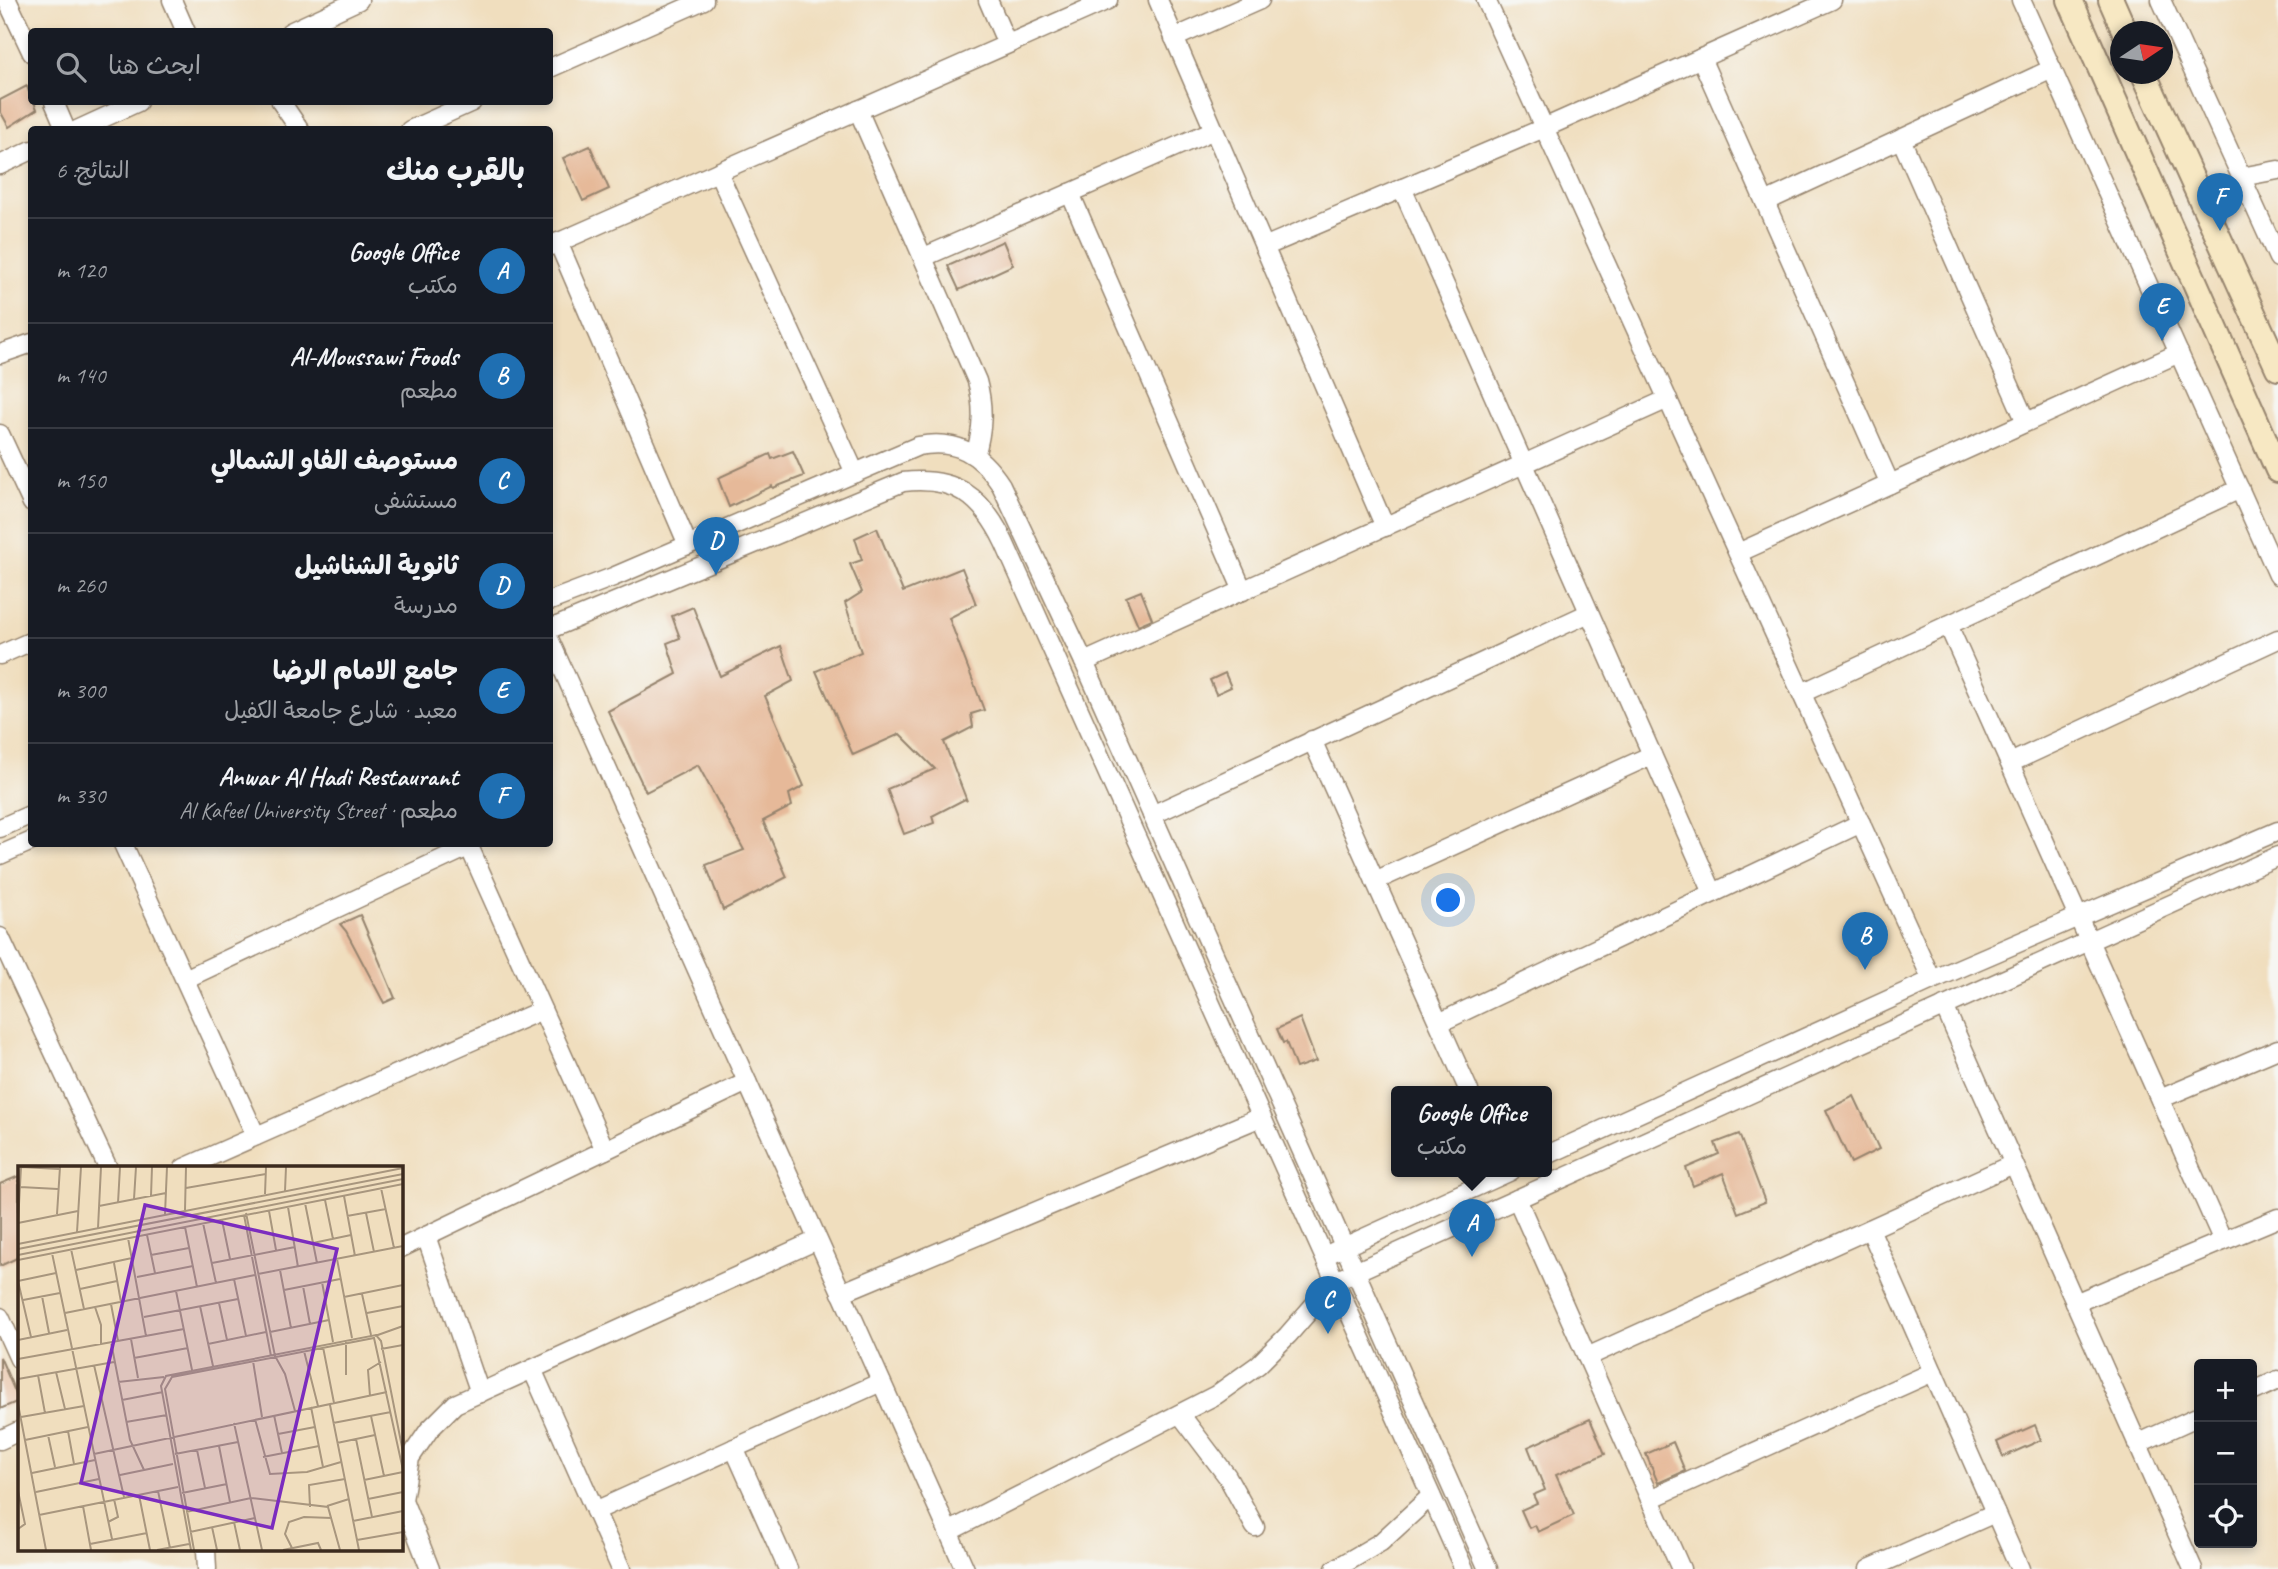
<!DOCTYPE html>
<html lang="ar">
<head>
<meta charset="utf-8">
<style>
  :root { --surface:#171b24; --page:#20242c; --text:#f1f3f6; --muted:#9ea1a6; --line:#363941; --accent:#1f6fb2 }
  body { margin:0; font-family:Caveat,"Playpen Sans Arabic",sans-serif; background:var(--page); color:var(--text); direction:rtl }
  .controls { position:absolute; right:21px; bottom:21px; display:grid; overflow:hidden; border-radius:7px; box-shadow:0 4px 10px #0003 }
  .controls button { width:63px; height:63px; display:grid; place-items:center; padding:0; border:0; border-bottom:2px solid var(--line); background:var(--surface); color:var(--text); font:35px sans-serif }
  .compass { position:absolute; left:2110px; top:21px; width:63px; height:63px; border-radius:50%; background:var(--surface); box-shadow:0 4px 10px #0003; rotate:77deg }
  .you { position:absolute; left:1449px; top:901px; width:24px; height:24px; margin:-18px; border:5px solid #fff; border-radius:50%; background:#1a73e8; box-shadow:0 0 0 10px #1a73e833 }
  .badge { display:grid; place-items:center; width:46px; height:46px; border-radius:50%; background:var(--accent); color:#fff; font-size:23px; font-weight:700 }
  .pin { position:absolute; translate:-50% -58px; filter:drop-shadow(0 2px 4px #0008) }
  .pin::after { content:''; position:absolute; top:37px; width:24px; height:21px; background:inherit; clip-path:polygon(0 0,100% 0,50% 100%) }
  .popup { position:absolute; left:1391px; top:1086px; width:161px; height:91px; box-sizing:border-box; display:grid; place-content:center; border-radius:7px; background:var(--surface); filter:drop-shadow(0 2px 5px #0005); font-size:23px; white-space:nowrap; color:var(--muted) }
  .popup b { font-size:26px; color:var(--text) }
  .popup::after { content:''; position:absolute; left:50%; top:100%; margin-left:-14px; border:14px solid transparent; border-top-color:var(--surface) }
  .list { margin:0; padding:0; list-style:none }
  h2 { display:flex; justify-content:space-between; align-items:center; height:91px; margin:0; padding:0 28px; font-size:30px }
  h2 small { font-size:23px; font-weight:400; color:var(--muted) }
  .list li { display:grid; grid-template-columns:46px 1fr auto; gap:21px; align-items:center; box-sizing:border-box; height:105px; padding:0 28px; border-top:2px solid var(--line) }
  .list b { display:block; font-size:26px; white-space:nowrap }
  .list p { margin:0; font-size:23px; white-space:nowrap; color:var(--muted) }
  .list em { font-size:23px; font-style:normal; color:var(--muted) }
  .icon { flex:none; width:38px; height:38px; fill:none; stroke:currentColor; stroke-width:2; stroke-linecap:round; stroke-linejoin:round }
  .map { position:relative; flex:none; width:2278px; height:1569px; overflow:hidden; direction:ltr }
  .search { position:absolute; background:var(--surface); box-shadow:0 4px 10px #0003; left:28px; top:28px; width:525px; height:77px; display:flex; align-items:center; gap:18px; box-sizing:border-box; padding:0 24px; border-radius:7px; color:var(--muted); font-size:26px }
  .panel { position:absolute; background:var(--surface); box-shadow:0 4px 10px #0003; left:28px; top:126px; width:525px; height:721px; border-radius:7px; direction:rtl }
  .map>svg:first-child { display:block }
  .building { fill:#e6b999 }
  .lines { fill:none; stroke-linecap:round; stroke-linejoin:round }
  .minor-casing { stroke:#96846e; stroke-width:21 }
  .secondary-casing { stroke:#96846e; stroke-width:28 }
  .minor { stroke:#fff; stroke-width:18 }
  .secondary { stroke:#f7e8c3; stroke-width:24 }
  .inset-road { fill:none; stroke:#a8967e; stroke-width:2 }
  .view { fill:#7b2cbf; fill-opacity:0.15; stroke:#7b2cbf; stroke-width:3.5 }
  .inset-edge { fill:none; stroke:#3b2a1e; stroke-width:3.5 }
</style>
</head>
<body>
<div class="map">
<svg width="2278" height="1569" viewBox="0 0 2278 1569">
  <rect width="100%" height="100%" fill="#f6f6f2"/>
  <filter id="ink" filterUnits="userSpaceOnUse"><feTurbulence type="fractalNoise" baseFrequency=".0143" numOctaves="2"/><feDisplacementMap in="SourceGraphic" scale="14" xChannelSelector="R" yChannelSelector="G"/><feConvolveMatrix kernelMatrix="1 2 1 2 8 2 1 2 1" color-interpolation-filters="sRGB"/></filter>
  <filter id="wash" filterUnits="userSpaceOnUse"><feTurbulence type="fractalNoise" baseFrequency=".00686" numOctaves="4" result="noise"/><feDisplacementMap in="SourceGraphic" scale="28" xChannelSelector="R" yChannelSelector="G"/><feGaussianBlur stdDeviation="1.57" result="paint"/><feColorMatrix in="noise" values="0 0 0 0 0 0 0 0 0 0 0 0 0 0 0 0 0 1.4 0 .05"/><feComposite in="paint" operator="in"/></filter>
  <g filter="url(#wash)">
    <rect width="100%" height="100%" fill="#f0debe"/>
    <g id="blocks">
      <g class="building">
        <polygon points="27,86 32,102 34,102 37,109 9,127 0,111 0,100"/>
        <polygon points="590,146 609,189 583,201 563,158"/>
        <polygon points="1003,241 1013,265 959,290 948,266"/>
        <polygon points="793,451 804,476 773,488 772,486 729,507 718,478 770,454 772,459"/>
        <polygon points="877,528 903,592 962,568 976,604 949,618 984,710 971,714 973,727 944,742 967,801 965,799 932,816 934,823 904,834 887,789 935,769 900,734 853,755 816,671 861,652 845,603 862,592 850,564 862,560 855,538"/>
        <polygon points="1141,591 1152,619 1138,625 1126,597"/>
        <polygon points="693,607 720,676 781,646 793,681 765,696 804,786 789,794 792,806 763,821 787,877 723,910 706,865 744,850 698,765 646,792 608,711 677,674 667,643 680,638 672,616"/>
        <polygon points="1225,673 1231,687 1216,694 1210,680"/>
        <polygon points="360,915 395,998 384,1003 346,931 340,924"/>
        <polygon points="1300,1018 1316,1061 1296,1068 1286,1042 1283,1043 1277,1029"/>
        <polygon points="1854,1096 1879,1149 1851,1163 1826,1110"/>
        <polygon points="1739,1134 1765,1202 1738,1213 1723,1173 1693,1186 1686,1168 1719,1154 1715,1143"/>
        <polygon points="19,1176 19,1257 0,1266 0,1184"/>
        <polygon points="0,1357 19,1401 0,1409"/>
        <polygon points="1590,1419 1605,1454 1556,1475 1574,1515 1538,1532 1535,1525 1529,1528 1521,1510 1537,1503 1533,1495 1545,1490 1528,1447"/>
        <polygon points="2035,1425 2041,1440 2003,1457 1997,1442"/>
        <polygon points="1673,1442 1685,1471 1658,1483 1646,1454"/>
      </g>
    </g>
  </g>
  <g filter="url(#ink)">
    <use href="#blocks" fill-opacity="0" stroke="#96846e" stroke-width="2"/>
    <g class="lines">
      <defs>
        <g id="minor">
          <polyline points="7,0 32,53"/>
          <polyline points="172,0 186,32"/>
          <polyline points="988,0 1007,44"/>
          <polyline points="1158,0 1385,527"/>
          <polyline points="1486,0 1932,980"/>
          <polyline points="2021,0 2278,575"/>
          <polyline points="2161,0 2278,258"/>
          <polyline points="290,32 359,0"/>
          <polyline points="1174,38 1260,0"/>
          <polyline points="1701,58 1890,484"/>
          <polyline points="550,68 704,0"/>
          <polyline points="54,102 66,130"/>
          <polyline points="281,102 300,130"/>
          <path d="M 858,110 L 977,381 C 984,407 983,429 975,456"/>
          <polyline points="77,130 138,102"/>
          <polyline points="410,130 472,102"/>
          <polyline points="1901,139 2026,422"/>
          <polyline points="0,165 32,150"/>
          <polyline points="718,172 855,473"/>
          <polyline points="2241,177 2278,170"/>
          <polyline points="1402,188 1713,893"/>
          <polyline points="1070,193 1243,591"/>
          <polyline points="1765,202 2052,69"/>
          <polyline points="558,242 688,545"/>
          <polyline points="550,246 1108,0"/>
          <polyline points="1264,247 1544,128 1832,0"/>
          <polyline points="924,257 1214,130"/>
          <polyline points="0,354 32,343"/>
          <polyline points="0,434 32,503"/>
          <polyline points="1738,553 2179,353"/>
          <path d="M 550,601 L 613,577 L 918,446 C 957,439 980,453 1001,485 L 1084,662 L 1488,1569"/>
          <polyline points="1948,625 2223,1241"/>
          <path d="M 550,629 L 903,482 C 955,476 982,496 1004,542 L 1464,1569"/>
          <polyline points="550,641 965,1569"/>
          <polyline points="0,655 32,641"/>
          <polyline points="1084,662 1668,399"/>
          <polyline points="1802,693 2240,489"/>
          <polyline points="1312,740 1469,1091"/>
          <polyline points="2010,763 2278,639"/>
          <polyline points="1152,815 1589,613"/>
          <polyline points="0,828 32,814"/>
          <polyline points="123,844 256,1136"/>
          <polyline points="468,844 605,1150"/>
          <polyline points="0,855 32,841"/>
          <polyline points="1375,881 1652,755"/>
          <polyline points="0,937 108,1168"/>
          <polyline points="185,979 470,846"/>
          <polyline points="1944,1006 2193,1569"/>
          <polyline points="1439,1023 1861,823"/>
          <polyline points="2160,1099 2278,1049"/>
          <polyline points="1547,1155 1932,980 2278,831"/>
          <polyline points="184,1168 542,1010"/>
          <polyline points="1517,1199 1681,1569"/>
          <polyline points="1870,1229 2020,1569"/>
          <polyline points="426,1236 480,1393"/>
          <polyline points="401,1248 747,1082"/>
          <polyline points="1333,1252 1511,1171"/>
          <polyline points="841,1293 1261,1117"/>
          <polyline points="2075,1303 2278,1218"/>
          <polyline points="0,1317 19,1359"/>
          <polyline points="1587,1357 2013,1164"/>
          <polyline points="532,1369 621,1569"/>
          <polyline points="2252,1392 2278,1380"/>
          <polyline points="1180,1414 1227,1476 1255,1527"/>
          <polyline points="0,1440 19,1431"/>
          <polyline points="2137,1444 2199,1416"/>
          <polyline points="734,1448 788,1569"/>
          <polyline points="1650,1499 1933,1372"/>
          <polyline points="595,1511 881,1382"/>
          <polyline points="948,1532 1216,1395 1258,1365 1288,1335 1335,1281 2278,856"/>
          <polyline points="206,1550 207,1569"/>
          <polyline points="430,1569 403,1500 410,1458 429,1430 455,1404 817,1240"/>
          <polyline points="1335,1569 1381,1542 1431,1496"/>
          <polyline points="1869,1569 1995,1513"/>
        </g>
        <g id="secondary">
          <polyline points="2070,0 2278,470"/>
          <polyline points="2111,0 2125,32"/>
          <polyline points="2144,74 2278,368"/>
        </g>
      </defs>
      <use href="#minor" class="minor-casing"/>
      <use href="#secondary" class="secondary-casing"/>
      <use href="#minor" class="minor"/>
      <use href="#secondary" class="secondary"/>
    </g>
  </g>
  <g transform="translate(18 1166)">
    <rect width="385" height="385" fill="#f0debe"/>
    <path class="inset-road" d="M 3,1 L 41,3M 2,21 L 40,23M 168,22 L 248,8M 363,22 L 376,82M 267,25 L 268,1M 247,28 L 248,1M 133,30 L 134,1M 326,30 L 337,90M 116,33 L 118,1M 307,34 L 315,73M 100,37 L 102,1M 287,37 L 299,97M 81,40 L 148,27M 270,41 L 280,101M 167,44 L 168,1M 251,45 L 258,84M 228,47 L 257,190 L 267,208 L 277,245M 348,47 L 356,86M 39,48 L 42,1M 147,48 L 149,1M 226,49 L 253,190M 329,50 L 368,43M 204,54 L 212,93M 0,57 L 60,45M 0,57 L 3,1M 185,57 L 198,117M 167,61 L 179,121M 80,62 L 83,1M 59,66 L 63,1M 129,69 L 137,107M 110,72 L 128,170M 295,77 L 333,69M 0,78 L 385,2M 0,83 L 385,8M 53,83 L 66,143M 34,87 L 94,373M 0,89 L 385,13M 133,89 L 171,82M 319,93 L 334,172M 0,94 L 385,18M 96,97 L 103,136M 194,97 L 277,81M 58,104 L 114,92M 262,104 L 273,162M 240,108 L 385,80M 119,111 L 175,100M 216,113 L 228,170M 0,115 L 13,171M 0,115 L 38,107M 304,116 L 315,176M 285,120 L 292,158M 62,123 L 99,115M 266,124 L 322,113M 158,125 L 174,204M 344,128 L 353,169M 24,130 L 31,167M 326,131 L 385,119M 5,134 L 42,127M 201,137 L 209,174M 93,138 L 100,175M 182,140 L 195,200M 77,141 L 83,159 L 83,178M 47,147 L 237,109M 349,147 L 385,140M 126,151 L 220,133M 252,166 L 311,154M 357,170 L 385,160M 113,173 L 120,212M 0,174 L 49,164M 93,176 L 112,274 L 126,304M 328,176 L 328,209M 190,178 L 248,166M 305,181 L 316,237M 363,183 L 385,179M 286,185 L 300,240M 116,192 L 170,182M 0,193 L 166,163M 235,195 L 244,251M 76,199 L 106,331M 38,206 L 47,243M 20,209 L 27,247M 0,213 L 96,196M 100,216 L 146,211M 352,230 L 350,204 L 363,196M 104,234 L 145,226M 0,238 L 28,384M 312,239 L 341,384M 293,241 L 305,301M 256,249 L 264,287M 353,250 L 366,310M 3,251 L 66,240M 237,253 L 252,308 L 289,306 L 323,296M 108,256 L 149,249M 216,257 L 244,384M 315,257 L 373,246M 50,265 L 56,298M 260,268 L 297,261M 30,269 L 37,301M 338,273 L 354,351M 7,274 L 70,261M 319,277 L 357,269M 201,280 L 212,336M 179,284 L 187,322M 76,288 L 369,226M 157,288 L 220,276M 245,291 L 301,280M 14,307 L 77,294M 102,309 L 155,298M 346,314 L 385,306M 0,325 L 7,358 L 0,363M 140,325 L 152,382M 18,326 L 81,313M 164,327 L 209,318M 121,329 L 132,384M 350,333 L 385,326M 65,340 L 73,384M 309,340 L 331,333M 292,341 L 291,319 L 327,313M 168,346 L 233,332 L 310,341 L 322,384M 21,349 L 160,321M 335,355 L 385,345M 90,356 L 100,351 L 96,333M 216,356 L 222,384M 194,361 L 199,384M 172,366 L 237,352M 339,374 L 385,366M 72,378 L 129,367M 274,382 L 267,368 L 271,356 L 286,351 L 314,352M 139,384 L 171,378M 173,384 L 143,220 L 148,210 L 358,169 L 363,175 L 385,286M 176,384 L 147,223 L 154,211 L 356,172 L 385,304M 265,384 L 300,377 L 303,384"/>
    <path class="view" d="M 127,39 L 319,83 L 254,362 L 63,317 Z"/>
    <rect width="385" height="385" class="inset-edge"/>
  </g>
</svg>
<div class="controls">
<button>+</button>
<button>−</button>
<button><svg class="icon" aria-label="locate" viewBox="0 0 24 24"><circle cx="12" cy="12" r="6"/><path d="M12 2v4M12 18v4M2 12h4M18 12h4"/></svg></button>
</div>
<svg class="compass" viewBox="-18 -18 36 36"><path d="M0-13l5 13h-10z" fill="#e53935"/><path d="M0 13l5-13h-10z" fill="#9ea1a6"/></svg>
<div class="you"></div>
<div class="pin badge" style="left:1472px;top:1257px">A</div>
<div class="popup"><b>Google Office</b>مكتب</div>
<div class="pin badge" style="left:1865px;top:970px">B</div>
<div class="pin badge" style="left:1328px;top:1334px">C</div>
<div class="pin badge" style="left:716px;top:575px">D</div>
<div class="pin badge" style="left:2162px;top:341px">E</div>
<div class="pin badge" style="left:2220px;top:231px">F</div>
<div class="search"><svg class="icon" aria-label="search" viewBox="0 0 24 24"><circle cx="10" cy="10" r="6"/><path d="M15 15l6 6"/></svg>ابحث هنا</div>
<section class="panel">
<h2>بالقرب منك<small>النتائج: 6</small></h2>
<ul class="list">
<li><span class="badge">A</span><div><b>Google Office</b><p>مكتب</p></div><em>120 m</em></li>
<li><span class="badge">B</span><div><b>Al-Moussawi Foods</b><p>مطعم</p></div><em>140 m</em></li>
<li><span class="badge">C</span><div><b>مستوصف الفاو الشمالي</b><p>مستشفى</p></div><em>150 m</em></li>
<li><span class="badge">D</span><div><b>ثانوية الشناشيل</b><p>مدرسة</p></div><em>260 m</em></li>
<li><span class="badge">E</span><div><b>جامع الامام الرضا</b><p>معبد · شارع جامعة الكفيل</p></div><em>300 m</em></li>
<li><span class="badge">F</span><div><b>Anwar Al Hadi Restaurant</b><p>مطعم · Al Kafeel University Street</p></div><em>330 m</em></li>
</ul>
</section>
</div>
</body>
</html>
